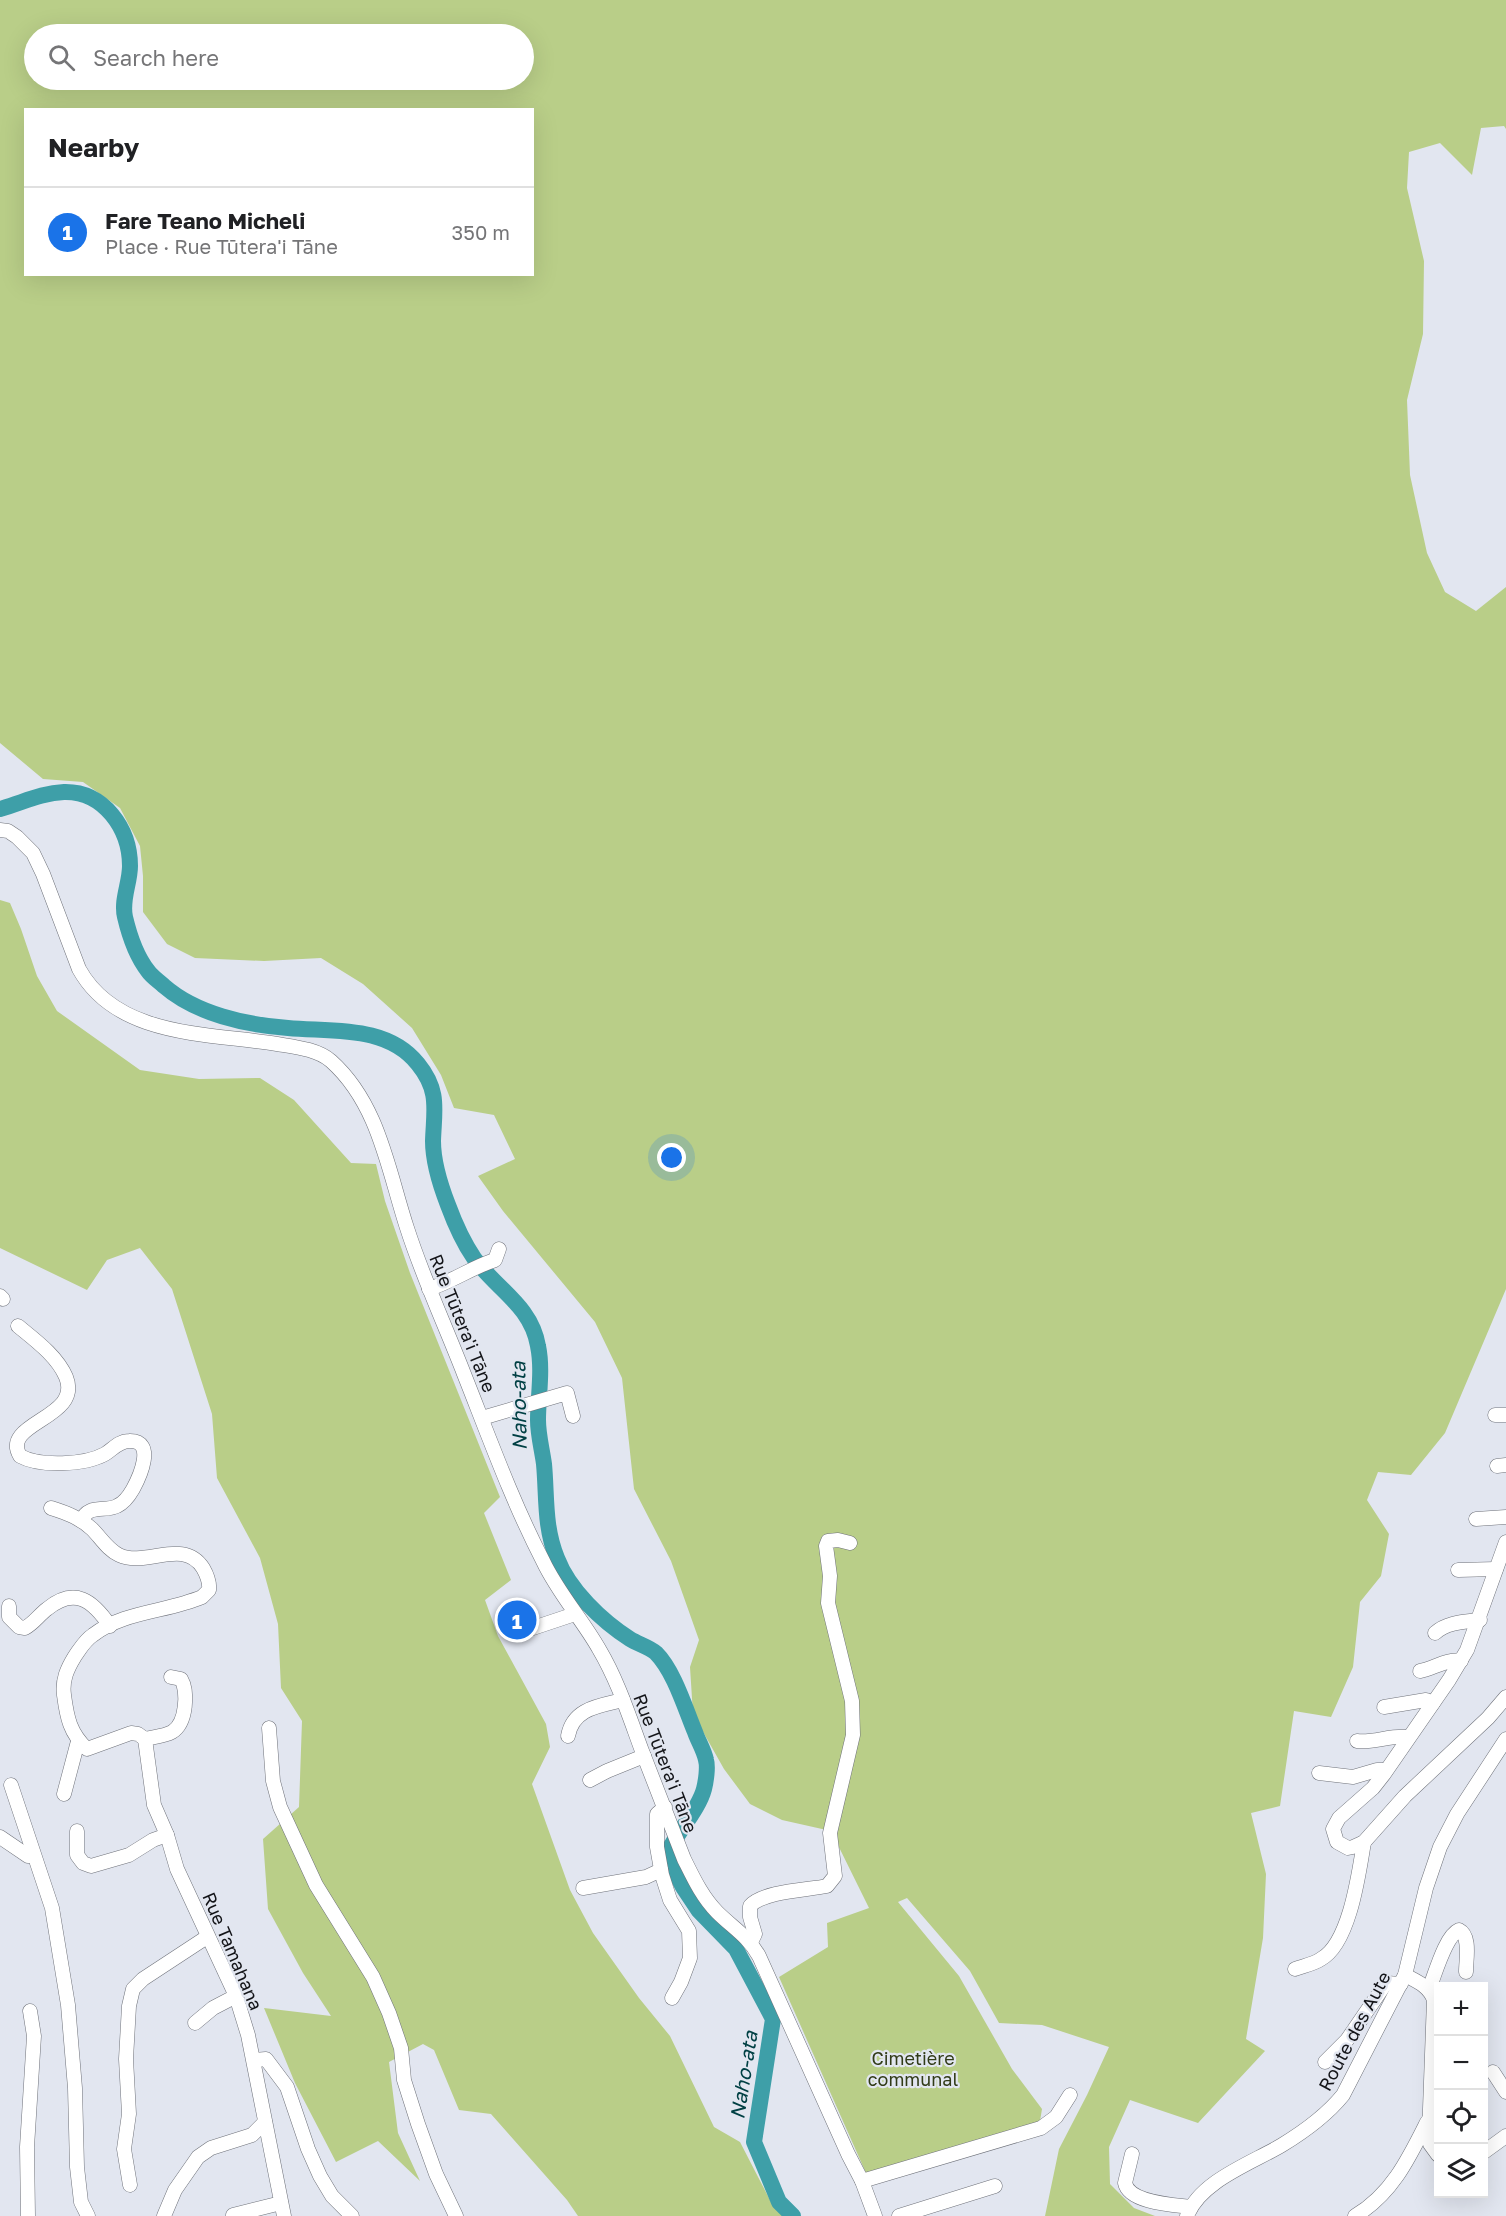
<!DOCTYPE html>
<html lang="en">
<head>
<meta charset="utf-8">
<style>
  :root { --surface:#fff; --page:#f2f2f2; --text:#202124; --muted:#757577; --line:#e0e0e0; --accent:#1a73e8 }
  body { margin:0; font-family:"Golos Text",sans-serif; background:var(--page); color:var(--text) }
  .controls { position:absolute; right:18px; bottom:18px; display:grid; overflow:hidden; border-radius:0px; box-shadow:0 6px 24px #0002 }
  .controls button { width:54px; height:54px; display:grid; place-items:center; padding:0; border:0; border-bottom:2px solid var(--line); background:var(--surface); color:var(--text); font:30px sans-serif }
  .you { position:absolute; left:672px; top:1158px; width:21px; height:21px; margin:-15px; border:4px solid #fff; border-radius:50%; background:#1a73e8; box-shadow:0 0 0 9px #1a73e833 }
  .badge { display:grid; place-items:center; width:39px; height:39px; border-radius:50%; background:var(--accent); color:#fff; font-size:20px; font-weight:700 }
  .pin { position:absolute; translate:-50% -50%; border:3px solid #fff; box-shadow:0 2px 6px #0006 }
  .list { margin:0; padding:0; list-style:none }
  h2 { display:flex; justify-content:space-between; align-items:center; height:78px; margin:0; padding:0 24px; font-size:26px }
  h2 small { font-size:20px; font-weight:400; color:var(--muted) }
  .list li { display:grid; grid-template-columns:39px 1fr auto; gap:18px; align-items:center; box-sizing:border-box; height:90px; padding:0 24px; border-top:2px solid var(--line) }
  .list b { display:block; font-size:22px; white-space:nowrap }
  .list p { margin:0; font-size:20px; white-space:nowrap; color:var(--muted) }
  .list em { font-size:20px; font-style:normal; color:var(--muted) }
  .icon { flex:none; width:33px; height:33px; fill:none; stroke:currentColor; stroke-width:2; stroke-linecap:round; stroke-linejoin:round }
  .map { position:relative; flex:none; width:1506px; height:2216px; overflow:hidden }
  .search { position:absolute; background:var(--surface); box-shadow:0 6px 24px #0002; left:24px; top:24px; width:510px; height:66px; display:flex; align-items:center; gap:15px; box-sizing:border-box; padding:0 21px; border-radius:33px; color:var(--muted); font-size:22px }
  .panel { position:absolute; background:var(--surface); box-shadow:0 6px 24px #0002; left:24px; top:108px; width:510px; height:168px; border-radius:0px }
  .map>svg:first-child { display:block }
  .green { fill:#b9ce88; fill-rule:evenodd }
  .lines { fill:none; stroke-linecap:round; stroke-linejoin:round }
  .river { stroke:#3e9fa8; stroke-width:16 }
  .minor-casing { stroke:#6f727a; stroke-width:15 }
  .minor { stroke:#fff; stroke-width:14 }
  .labels { text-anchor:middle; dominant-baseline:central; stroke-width:4.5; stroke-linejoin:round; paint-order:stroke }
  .street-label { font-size:18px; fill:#131418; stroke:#e2e6f0 }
  .park-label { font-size:18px; fill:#313b17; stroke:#e2e6f0 }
  .water-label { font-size:20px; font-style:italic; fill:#014044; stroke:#e2e6f0 }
</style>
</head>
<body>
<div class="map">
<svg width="1506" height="2216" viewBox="0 0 1506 2216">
  <rect width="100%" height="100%" fill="#e2e6f0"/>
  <g class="green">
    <path d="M 0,0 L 1506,0 L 1506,129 L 1504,126 L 1481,128 L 1472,175 L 1440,143 L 1409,152 L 1407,188 L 1424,261 L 1423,334 L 1407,400 L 1410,475 L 1427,553 L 1445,592 L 1476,611 L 1506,587 L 1506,1289 L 1445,1433 L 1411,1475 L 1378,1472 L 1367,1500 L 1389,1534 L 1381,1576 L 1360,1602 L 1353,1667 L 1331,1717 L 1294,1711 L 1280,1806 L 1251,1813 L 1266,1874 L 1263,1938 L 1246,2039 L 1265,2051 L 1198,2123 L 1130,2100 L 1109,2147 L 1110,2184 L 1134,2208 L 1155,2216 L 1045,2216 L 1059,2149 L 1087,2095 L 1109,2047 L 1042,2025 L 999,2023 L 970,1971 L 907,1898 L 898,1902 L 959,1976 L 1012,2069 L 1042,2109 L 1040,2121 L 866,2173 L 779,1977 L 828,1947 L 827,1923 L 869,1908 L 831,1831 L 782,1820 L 750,1804 L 724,1769 L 693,1714 L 690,1667 L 699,1640 L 671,1561 L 634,1489 L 622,1378 L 595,1322 L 503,1211 L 478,1176 L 515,1159 L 494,1115 L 454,1108 L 441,1075 L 412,1028 L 363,984 L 321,958 L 264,961 L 195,958 L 167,944 L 143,912 L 143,876 L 140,846 L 120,808 L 83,782 L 43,779 L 0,743 ZM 34,34 L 524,34 L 524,80 L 34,80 ZM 26,110 L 532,110 L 532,274 L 26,274 Z"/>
    <polygon points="0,900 10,903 21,929 37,976 57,1011 140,1070 199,1079 260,1078 294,1100 351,1163 376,1164 385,1201 410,1273 500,1497 484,1513 511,1580 485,1600 498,1636 546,1724 550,1747 532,1784 570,1890 593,1933 639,1998 670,2036 714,2127 740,2142 771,2202 783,2216 578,2216 567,2200 491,2114 459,2110 434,2050 423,2044 389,2062 398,2133 420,2181 378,2141 336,2162 295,2083 264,2008 331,2016 303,1973 268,1909 263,1839 299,1807 302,1721 281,1688 278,1624 260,1558 217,1478 212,1414 172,1289 140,1248 107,1260 87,1290 0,1248"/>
  </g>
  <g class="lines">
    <path class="river" d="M 0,809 C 22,803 41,793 64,792 C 104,791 130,829 130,866 C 130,883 121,900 125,917 C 129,934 137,957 148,971 C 152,977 159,981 164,986 C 196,1014 246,1025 288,1028 C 333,1032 387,1025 418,1064 C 440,1091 434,1110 433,1141 C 433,1161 441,1187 448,1205 C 455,1224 463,1242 474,1258 C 496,1289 531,1305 538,1346 C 543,1370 538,1396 538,1420 C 538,1435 542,1449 544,1464 C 547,1496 544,1527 557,1558 C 569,1590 602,1621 630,1639 C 638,1644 649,1647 656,1653 C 674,1671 685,1708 695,1732 C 698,1741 704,1750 706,1760 C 708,1767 706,1781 704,1789 C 699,1808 681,1828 671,1846 L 670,1855 L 672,1866 L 683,1887 L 699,1911 L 736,1949 L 773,2019 L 754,2142 L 779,2202 L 793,2216"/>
    <defs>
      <g id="minor">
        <path d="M 0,830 L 8,831 L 17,837 L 33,853 L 43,874 L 79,969 C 117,1038 210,1033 277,1044 C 295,1047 317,1049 331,1061 C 379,1104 388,1170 407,1228 C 423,1278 445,1325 464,1374 C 489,1437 512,1501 543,1561 C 558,1593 582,1619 599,1649 C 618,1681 629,1716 642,1751 C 656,1787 670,1823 684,1859 C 693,1877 702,1897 717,1912 C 733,1928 747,1935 759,1956 L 848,2154 L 862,2181 L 875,2216"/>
        <path d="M 429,1289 C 453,1281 473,1267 495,1260 L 499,1249"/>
        <polyline points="0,1296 3,1299"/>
        <path d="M 18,1326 C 35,1340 57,1356 66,1377 C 83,1419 0,1422 20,1456 C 40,1467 85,1465 105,1454 C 113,1449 119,1441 129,1441 C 157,1440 139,1478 133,1489 C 129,1496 124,1503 117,1506 C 106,1512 86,1504 82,1521"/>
        <polyline points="1495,1415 1506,1415"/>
        <polyline points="482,1418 567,1393 573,1416"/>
        <polyline points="1497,1466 1506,1465"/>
        <path d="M 51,1508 C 67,1513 80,1518 92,1529 C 101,1538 108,1550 119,1555 C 146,1568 183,1537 203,1568 C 207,1575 210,1582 209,1590 L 202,1597 C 167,1612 124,1611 93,1635 C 85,1640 80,1649 75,1656 C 67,1669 62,1680 64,1695 C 67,1718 70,1733 87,1749 L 131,1733 L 138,1734 L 145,1739"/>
        <polyline points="1476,1519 1506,1517"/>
        <polyline points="1506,1542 1467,1650 1449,1680 1384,1774 1373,1788 1339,1818 1333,1829 1337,1842 1348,1848 1353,1847 1364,1842 1405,1796 1488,1718 1506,1697"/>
        <polyline points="1458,1570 1496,1569"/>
        <path d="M 9,1606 L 9,1617 L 19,1627 L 25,1628 C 34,1623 39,1615 47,1609 C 75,1586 93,1601 110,1626"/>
        <polyline points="527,1630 575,1614"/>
        <path d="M 1435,1633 C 1447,1622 1464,1622 1480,1620"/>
        <path d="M 1420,1671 C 1432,1669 1449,1658 1461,1661"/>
        <polyline points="1384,1707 1426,1700 1433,1703"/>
        <polyline points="269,1728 273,1781 280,1807 316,1885 373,1977 389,2013 401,2048 404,2080 418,2124 436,2174 456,2216"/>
        <path d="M 568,1736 C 573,1708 599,1706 623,1700"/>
        <polyline points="145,1739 154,1805 167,1835 177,1869 236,1996 248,2035 284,2216"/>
        <path d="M 145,1739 C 153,1737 165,1736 172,1732 C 187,1723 188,1691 181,1679 L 171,1677"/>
        <path d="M 1357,1741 C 1374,1743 1390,1735 1408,1737"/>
        <polyline points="1319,1773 1353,1777 1377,1770 1386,1770"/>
        <polyline points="590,1780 607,1771 644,1756"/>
        <polyline points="11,1785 52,1908 68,2005 75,2088 77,2167 81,2202 88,2216"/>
        <polyline points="64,1794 77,1745 79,1742"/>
        <polyline points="665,1807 657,1814 657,1847 662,1875 670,1900 689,1931 690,1958 681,1982 672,1998"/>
        <polyline points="77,1831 77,1855 83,1863 91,1866 129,1855 153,1840 167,1835"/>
        <polyline points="0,1837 28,1856 34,1856"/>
        <polyline points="583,1888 646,1877 661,1870"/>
        <path d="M 751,1942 L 755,1934 L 750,1917 L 750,1906 C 764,1891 807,1890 827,1886 L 835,1876 L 830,1833 L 853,1735 L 852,1701 L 828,1603 L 830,1576 L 826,1546 L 828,1541 L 838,1540 L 850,1543"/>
        <path d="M 1295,1969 C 1303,1966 1314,1964 1321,1959 C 1350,1943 1359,1872 1364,1842"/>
        <path d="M 1405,1975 C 1418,1982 1429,1986 1434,2000 L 1429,2136 L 1430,2144 L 1438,2155"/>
        <path d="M 1429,1989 C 1435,1975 1445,1936 1459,1930 C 1471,1936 1466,1959 1466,1972"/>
        <polyline points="195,2023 213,2008 236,1996"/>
        <polyline points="254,2060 266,2059 287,2087 308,2149 320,2176 332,2196 352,2216"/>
        <polyline points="1325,2062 1347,2040 1386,1983 1401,1984"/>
        <polyline points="1493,2072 1506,2092"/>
        <polyline points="1484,2152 1506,2136"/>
        <path d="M 1132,2154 L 1125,2183 C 1129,2203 1174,2205 1191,2207"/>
        <polyline points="862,2181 1041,2128 1056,2117 1070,2095"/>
        <polyline points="130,2185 124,2149 129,2114 126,2059 129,2006 133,1989 143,1979 207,1937"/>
        <polyline points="233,2215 281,2203"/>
        <polyline points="28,2216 27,2147 34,2036 30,2011"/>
        <polyline points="164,2216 175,2190 198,2157 211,2148 252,2135 265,2122"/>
        <polyline points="899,2216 995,2186"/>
        <path d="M 1187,2216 C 1200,2181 1252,2163 1282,2145 C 1305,2131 1326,2116 1343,2095 L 1405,1975 L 1426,1888 L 1440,1847 L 1457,1814 L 1506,1739"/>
        <path d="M 1355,2216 C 1392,2194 1409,2158 1427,2122"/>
      </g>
    </defs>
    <use href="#minor" class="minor-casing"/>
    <use href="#minor" class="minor"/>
  </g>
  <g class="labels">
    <g class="street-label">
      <text transform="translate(463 1323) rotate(68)">Rue Tūtera'i Tāne</text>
      <text transform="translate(666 1763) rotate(69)">Rue Tūtera'i Tāne</text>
      <text transform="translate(233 1951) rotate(67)">Rue Tamahana</text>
      <text transform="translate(1354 2031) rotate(-62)">Route des Aute</text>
    </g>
    <g class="park-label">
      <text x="913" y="2058">Cimetière<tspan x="913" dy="21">communal</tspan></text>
    </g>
    <g class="water-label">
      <text transform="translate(518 1406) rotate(-91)">Naho-ata</text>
      <text transform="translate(743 2075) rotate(-81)">Naho-ata</text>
    </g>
  </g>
</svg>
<div class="controls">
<button>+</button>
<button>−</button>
<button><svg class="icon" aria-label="locate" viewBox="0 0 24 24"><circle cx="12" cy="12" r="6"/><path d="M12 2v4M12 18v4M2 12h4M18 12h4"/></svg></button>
<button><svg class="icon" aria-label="layers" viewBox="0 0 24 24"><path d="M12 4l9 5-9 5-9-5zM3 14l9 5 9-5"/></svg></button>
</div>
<div class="you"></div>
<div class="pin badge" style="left:517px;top:1620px">1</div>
<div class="search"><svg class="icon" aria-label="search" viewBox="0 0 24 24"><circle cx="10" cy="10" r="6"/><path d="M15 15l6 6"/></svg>Search here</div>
<section class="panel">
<h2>Nearby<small></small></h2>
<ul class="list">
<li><span class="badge">1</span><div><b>Fare Teano Micheli</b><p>Place · Rue Tūtera'i Tāne</p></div><em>350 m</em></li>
</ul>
</section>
</div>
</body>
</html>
